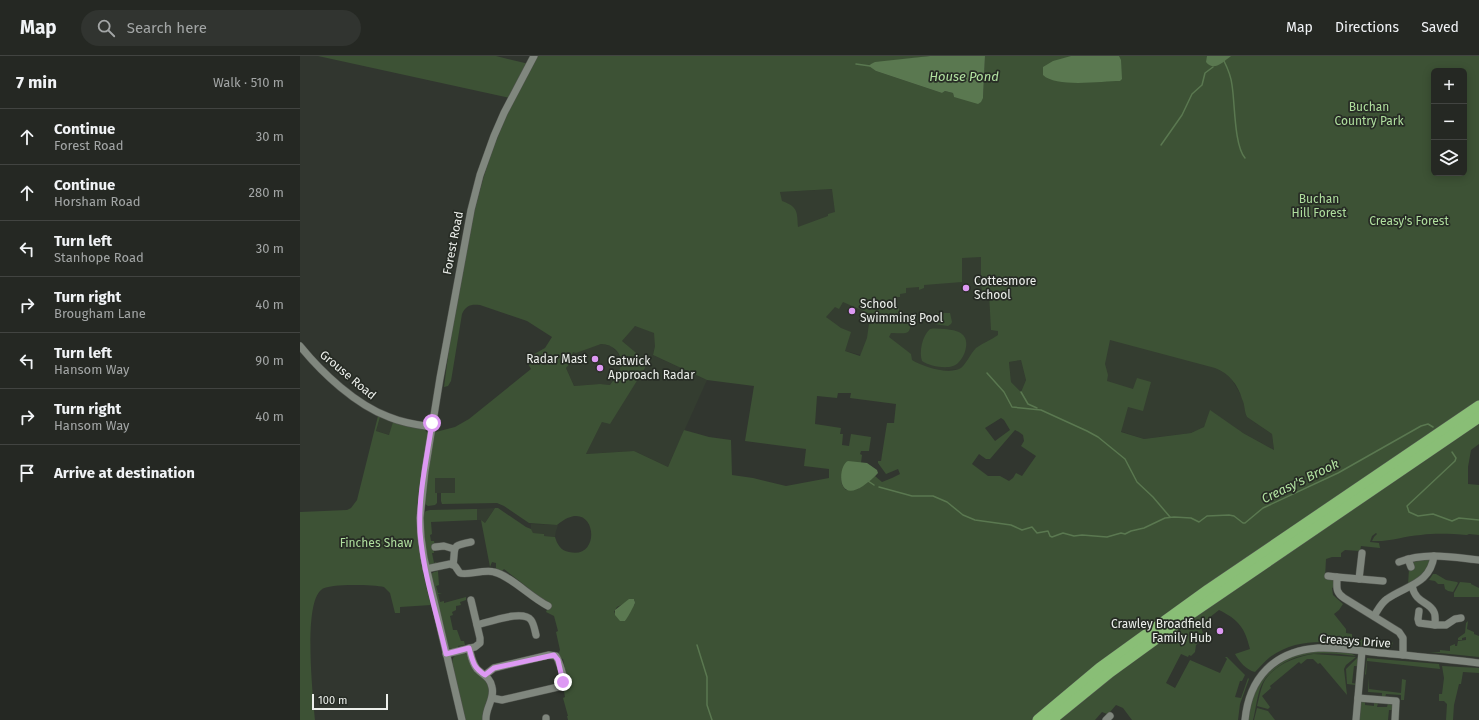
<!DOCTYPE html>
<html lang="en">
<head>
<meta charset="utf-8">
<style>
  :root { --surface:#252823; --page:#313430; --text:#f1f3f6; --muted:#a3a6a6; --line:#424441 }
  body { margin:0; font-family:"Fira Sans",sans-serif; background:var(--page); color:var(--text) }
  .controls { position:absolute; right:12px; top:12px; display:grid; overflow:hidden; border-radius:6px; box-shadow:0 2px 10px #0003 }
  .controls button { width:36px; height:36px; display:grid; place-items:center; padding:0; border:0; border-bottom:1px solid var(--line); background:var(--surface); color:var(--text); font:20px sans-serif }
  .scale { position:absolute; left:12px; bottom:10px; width:76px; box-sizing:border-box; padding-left:4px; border:2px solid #ecefeb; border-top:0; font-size:11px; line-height:14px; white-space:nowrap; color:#ecefeb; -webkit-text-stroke:3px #272c25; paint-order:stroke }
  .stop { position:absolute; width:12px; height:12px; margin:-9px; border:3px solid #dd99f3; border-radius:50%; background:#fff }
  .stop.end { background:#dd99f3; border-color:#fff; box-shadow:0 1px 4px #0008 }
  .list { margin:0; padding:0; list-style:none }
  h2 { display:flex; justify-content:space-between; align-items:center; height:52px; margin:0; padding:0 16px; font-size:17px }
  h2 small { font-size:13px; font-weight:400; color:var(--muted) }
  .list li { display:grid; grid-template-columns:26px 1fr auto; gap:12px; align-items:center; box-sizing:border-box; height:56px; padding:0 16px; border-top:1px solid var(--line) }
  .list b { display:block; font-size:15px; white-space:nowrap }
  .list p { margin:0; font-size:13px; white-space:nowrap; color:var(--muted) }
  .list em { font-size:13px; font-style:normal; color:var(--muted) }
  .icon { flex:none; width:22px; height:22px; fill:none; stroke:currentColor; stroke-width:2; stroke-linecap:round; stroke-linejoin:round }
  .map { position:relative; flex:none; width:1179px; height:664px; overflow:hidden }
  header { display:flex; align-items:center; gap:24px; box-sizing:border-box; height:56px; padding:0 20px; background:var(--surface); border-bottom:1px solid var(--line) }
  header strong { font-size:19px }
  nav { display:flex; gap:22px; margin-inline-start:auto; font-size:14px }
  .search { width:280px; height:36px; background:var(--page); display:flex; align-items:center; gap:10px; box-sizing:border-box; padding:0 14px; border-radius:22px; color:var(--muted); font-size:15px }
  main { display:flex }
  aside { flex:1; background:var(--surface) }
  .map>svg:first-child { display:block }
  .built { fill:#343d30 }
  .green { fill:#3d5235; fill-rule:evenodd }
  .water { fill:#5a7850 }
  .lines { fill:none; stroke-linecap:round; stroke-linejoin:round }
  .stream { stroke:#5a7850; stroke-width:1.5 }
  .minor-casing { stroke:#50544e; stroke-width:8 }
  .highway-casing { stroke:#50544e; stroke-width:12 }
  .minor { stroke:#80877e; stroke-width:7 }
  .highway { stroke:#89be76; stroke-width:11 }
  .route { stroke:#dd99f3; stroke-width:5 }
  .poi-dot { fill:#dd99f3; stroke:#272c25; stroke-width:1.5 }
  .labels { text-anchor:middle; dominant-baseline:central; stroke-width:3.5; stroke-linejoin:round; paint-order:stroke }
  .park-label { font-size:12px; fill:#afde9e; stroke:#272c25 }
  .street-label { font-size:12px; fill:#ecefeb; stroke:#272c25 }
  .poi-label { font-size:12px; fill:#ecefeb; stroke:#272c25; text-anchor:start }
  .water-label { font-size:13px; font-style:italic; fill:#b1e1a0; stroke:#272c25 }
</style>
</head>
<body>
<header>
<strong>Map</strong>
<div class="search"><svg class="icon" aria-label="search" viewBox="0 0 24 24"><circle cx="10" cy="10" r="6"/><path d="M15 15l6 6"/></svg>Search here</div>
<nav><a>Map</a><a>Directions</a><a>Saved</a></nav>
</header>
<main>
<aside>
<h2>7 min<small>Walk · 510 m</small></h2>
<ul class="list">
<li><svg class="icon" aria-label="ahead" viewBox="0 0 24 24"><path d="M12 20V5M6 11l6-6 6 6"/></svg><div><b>Continue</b><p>Forest Road</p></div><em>30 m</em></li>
<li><svg class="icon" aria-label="ahead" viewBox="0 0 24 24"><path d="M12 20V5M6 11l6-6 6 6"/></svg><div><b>Continue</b><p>Horsham Road</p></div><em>280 m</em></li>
<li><svg class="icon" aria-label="left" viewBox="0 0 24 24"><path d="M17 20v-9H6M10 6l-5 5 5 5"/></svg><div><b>Turn left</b><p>Stanhope Road</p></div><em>30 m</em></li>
<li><svg class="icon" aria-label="right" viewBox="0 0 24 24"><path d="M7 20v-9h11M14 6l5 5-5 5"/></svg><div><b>Turn right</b><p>Brougham Lane</p></div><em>40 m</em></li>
<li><svg class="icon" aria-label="left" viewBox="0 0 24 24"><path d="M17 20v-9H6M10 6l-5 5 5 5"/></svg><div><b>Turn left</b><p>Hansom Way</p></div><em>90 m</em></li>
<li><svg class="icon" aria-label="right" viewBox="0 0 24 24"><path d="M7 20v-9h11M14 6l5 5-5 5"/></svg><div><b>Turn right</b><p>Hansom Way</p></div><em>40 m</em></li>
<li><svg class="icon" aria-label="arrive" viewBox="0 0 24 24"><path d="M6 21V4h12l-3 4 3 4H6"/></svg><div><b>Arrive at destination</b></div></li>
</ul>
</aside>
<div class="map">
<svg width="1179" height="664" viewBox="0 0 1179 664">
  <rect width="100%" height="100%" fill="#31362f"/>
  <g class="built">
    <polygon points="532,133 926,309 931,322 942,341 947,361 972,378 974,394 943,377 905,369 902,373 891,377 844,383 813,373 755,284 667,313 623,315 545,295 537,286 484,162 480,136"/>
    <polygon points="336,270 353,276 355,279 355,290 353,299 407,324 368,411 334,395 286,398 302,366 347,308 322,285 333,271"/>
    <polygon points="301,288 311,290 318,297 322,307 319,317 310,329 300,328 274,330 266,312 274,303 270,301 273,296"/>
    <polygon points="721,304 726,324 721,336 711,326 709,306"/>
    <polygon points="80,361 93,366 90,379 76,375"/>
    <rect x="135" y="422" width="20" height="15"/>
    <polygon points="195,452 185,467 181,464 177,464 177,453"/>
    <polygon points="231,468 258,469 256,475 255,481 244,480 244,478 233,477 231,474"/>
  </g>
  <g class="green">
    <path d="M 18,0 L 196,0 L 229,8 L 234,0 L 630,0 L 571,8 L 576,15 L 642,37 L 645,35 L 653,37 L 654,41 L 683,42 L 685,0 L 1179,0 L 1179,346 L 734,664 L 268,664 L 267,660 L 268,660 L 263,642 L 265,641 L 263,630 L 266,619 L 263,603 L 260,602 L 258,598 L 260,594 L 256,576 L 258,575 L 254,560 L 246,556 L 250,547 L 241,542 L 204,513 L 202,515 L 196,513 L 196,507 L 192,506 L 190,511 L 181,464 L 185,467 L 195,452 L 198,452 L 226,471 L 231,473 L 233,477 L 244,478 L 244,480 L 255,481 C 257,488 261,495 269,496 C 304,505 296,436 257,469 L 229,467 L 204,450 L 197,447 L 142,448 L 141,445 L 141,437 L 155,437 L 155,422 L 135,422 L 135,437 L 137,437 L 137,447 L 135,449 L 128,450 L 125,448 L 123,443 L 123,511 L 131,549 L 100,551 L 100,557 L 95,557 L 90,537 L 84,531 C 73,529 29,527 21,534 C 3,549 13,640 15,664 L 0,664 L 0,456 L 47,454 L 51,452 L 57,444 L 78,360 L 80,361 L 76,375 L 89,379 L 93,366 L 125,374 L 128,378 L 155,371 L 169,363 L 231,313 L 227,306 L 227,302 L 245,292 L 252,281 L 227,265 L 180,249 C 171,248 166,249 162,258 L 151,325 L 148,330 L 144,331 C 153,260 164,188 184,120 C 192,93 203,68 214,43 ZM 1134,15 L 1164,15 L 1164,117 L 1134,117 ZM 532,133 L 535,156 L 528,158 L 528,160 L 498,171 C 497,155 498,151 482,145 L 480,136 ZM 681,201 L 681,222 L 689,222 L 689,227 L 681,228 L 682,235 L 683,236 L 689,237 L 691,274 L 698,275 L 698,279 C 691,284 683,287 676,292 C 670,298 667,307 661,312 C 649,319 623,311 612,304 L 611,298 L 589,281 L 591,277 C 606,277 612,281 610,261 L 599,263 L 599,252 L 593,252 L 595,241 L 600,241 L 600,238 L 606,237 L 606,232 L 619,231 L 619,234 L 624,232 L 624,229 L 662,226 L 662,202 ZM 543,246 L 566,256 L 565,258 L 570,261 L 567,282 L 560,300 L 545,295 L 551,276 L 541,272 L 526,261 L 535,251 L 539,253 ZM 335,270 L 354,277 L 355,290 L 353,299 L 407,324 L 454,330 L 445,385 L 506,393 L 504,410 L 529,413 L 529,422 L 486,430 L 453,422 L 432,419 L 431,384 L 409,381 L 384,374 L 368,411 L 334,395 L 286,398 L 302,366 L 310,368 L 348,307 L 322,285 ZM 810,284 L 915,312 C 929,317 938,329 942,343 C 945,349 944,355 947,361 L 972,378 L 974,394 L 943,377 L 910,354 L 904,371 L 891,377 L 844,383 L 821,376 L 828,351 L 843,355 L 851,326 L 837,322 L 833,333 L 807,325 L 808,319 L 805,308 ZM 301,288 C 307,288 312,290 316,294 C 327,306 318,318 310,329 L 300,328 L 274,330 L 266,312 L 274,303 L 271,301 L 273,296 L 276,297 ZM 721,304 L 726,324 L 721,336 L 711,326 L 709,306 ZM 538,337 L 551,337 L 550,342 L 596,348 L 594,367 L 587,367 L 581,405 L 578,405 L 578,407 L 586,418 L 598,413 L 600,418 L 592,422 L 582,426 L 575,420 L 558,433 L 546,434 C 542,430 541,426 541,420 L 561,407 L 562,399 L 560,398 L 561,395 L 569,395 L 571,381 L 551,378 L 549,390 L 542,389 L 543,378 L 540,378 L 541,372 L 515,368 L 517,340 L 537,342 ZM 701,362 L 704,364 L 710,374 L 695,385 L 685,372 ZM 715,374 L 719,376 L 723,379 L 724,385 L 721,390 L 736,400 L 722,420 L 716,417 L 713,422 L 709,425 L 700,420 L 688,420 L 672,408 L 679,398 L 686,403 L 690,403 ZM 334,543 L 335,548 L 331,553 L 325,565 L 314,556 L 317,551 C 323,549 327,544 334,543 Z"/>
    <polygon points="637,257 650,257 652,266 651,268 648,270 634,268 633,266 634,258"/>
    <path d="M 630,273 C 635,272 640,273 645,273 C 651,274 658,274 663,279 C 671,287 663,307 653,310 C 645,313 629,310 622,305 C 619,296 622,280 630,273 Z"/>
    <path d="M 1179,365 L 1179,388 L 1171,394 L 1168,411 L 1168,428 L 1179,429 L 1179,479 L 1169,478 L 1167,479 C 1152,478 1136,477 1121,479 C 1104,480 1090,486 1072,485 L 1074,481 L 1077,478 L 1076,477 L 1072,480 L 1070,486 L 1079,487 L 1080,492 L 1061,490 L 1060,495 L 1045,494 L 1041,497 L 1041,501 L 1032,501 L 1026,503 L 1025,522 L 1033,524 L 1034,531 L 1032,532 L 1033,539 L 1043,548 L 1039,554 L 1034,558 L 1046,573 L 1046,577 L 1052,578 L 1052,582 L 1065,584 L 1066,587 L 1089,590 L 1093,586 L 1091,592 C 1049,592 1009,574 970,601 C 964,606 960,611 955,616 C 946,614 939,605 935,598 L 950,593 C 945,572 939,564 919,554 L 900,569 L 905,582 L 896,589 L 895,596 L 891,600 L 889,599 L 888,601 L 881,598 L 866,627 L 875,632 L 890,604 L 920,617 L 927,603 L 925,601 L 927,601 L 945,619 L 942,625 L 940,625 L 935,641 L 941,642 L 948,622 L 949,623 L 940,648 L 938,664 L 832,664 L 823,652 L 816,649 L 810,656 L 807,658 L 802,656 L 795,664 L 757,664 L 816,616 Z"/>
    <polygon points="177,453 177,464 131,466 132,478 130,479 131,485 134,485 135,489 133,489 134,497 132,497 134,507 136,506 137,508 129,508 123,484 123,458 126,455 130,454"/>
    <polygon points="1129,503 1130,507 1124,518 1108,529 1109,513 1113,506"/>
    <polygon points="138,515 139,529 136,530 138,537 142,537 138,538 140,546 144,545 144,547 166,541 166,544 160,546 161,549 156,550 156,554 152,556 153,559 150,560 153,574 157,574 161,585 164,585 165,589 158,590 158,592 153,593 148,592 131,518 134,516"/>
    <polygon points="1133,518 1136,518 1146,524 1157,526 1158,527 1153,536 1148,535 1145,533 1144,528 1138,528 1135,525 1129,524"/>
    <polygon points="1160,526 1171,527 1171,528 1179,532 1179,541 1154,541 1154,537"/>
    <polygon points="1168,565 1167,573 1174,576 1174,578 1179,580 1179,601 1130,596 1140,596 1140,594 1150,595 1150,590 1155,588 1155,590 1157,590 1158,585 1166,584 1166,581 1162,582 1162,584 1158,584 1158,582 1165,577 1166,567"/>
    <path d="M 1018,595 L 1050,597 L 1056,600 C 1027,597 1004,593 979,610 C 972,615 965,621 962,628 C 957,638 956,653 953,664 L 948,664 C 949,657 950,650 952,643 C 959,622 979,604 1000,598 C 1006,596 1012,596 1018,595 Z"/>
    <path d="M 165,597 L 167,599 L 170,608 L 173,614 L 183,620 L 191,631 L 184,664 L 164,664 L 152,614 L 153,612 C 151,600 154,599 165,597 Z"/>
    <path d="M 1014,598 L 1056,601 L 1046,609 L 1044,613 L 1047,639 L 1020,607 L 1018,608 L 1013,603 L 1007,603 L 1001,608 L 999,606 L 970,630 L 971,632 L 962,640 L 970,651 L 968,653 L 957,650 C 959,643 960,635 963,628 C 971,610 996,600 1014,598 Z"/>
    <polygon points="1058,601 1059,603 1059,610 1054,610 1052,627 1057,628 1056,629 1047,628 1046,613"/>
    <polygon points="1067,602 1139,608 1140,613 1067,605 1066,619 1065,618"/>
    <polygon points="1142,610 1179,612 1179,617 1163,616 1161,628 1159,628 1154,649 1153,664 1146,664 1147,648 1144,645 1139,645 1139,638 1142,638 1144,622"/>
    <polygon points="1069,621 1069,633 1101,637 1102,623 1106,624 1104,644 1101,644 1101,639 1086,638 1085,642 1082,642 1082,637 1068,636"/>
    <polygon points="1061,646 1065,646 1065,649 1074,650 1074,646 1078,647 1077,651 1087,651 1088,647 1093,650 1093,654 1089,654 1088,664 1058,664"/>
    <polygon points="957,652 968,655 975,664 954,664"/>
  </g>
  <g class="water">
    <polygon points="630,0 685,0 683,42 681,46 678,48 654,41 653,37 645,35 642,37 576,15 569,10 571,8 575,6"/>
    <path d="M 771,0 L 819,0 L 821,4 L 822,23 L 820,25 C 802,25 756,32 743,19 L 743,11 L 753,5 Z"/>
    <path d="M 907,0 L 931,0 C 923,6 914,16 906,6 Z"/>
    <path d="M 548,405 L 567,407 L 577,414 L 578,417 C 574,422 568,426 563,430 C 536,448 538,409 548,405 Z"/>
    <path d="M 329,543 L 334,543 C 334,545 335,545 335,547 C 335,548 327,563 325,565 L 320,565 L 315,559 L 315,554 Z"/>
  </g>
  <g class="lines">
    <g class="stream">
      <path d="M 924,5 C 928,13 931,20 932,29 C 935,47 934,89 945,102"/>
      <polyline points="556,8 570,10"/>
      <polyline points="861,89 882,59 892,38 902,29 905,17 913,11"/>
      <polyline points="687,317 704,336 712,351 741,354 787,375 798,381 825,403 837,426 853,441 870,461"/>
      <polyline points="721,336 728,348 737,352"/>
      <polyline points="1152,396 1156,402 1155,405 1107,450 1109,456 1118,460 1133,458 1152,465 1159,462 1179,464"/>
      <polyline points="568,425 574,429"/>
      <polyline points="579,431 612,440 633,440 647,446 663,459 675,464 711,469 722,474 732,471 737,477 748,475 750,480 752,481 763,477 774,480 782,479 807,481 821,477 825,478 831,475 844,472 865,462 874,461 891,462 899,466 907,460 929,459 934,460 943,467 945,467 963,452 1038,417 1121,370 1128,368 1133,371"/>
      <polyline points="397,589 407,621 407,649 412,664"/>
    </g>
    <defs>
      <g id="minor">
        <path d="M 0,290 C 22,317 56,349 89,361 C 103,367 117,369 132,371"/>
        <polyline points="135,491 144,490 154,493"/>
        <polyline points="1108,503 1111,511"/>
        <path d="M 1099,506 C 1126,496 1151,501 1179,504"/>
        <path d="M 153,509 C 156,490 150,490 171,486"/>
        <path d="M 126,513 L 150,508 L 154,509 C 157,512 158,515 160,517 C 165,520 185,513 194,516 C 211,520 230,541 248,550"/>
        <polyline points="1028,520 1037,521"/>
        <polyline points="1059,523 1062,497"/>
        <path d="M 1083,525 L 1037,521 C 1037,531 1035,536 1044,542 L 1099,576 L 1103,582 L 1103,599"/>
        <path d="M 1112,530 C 1116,548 1129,545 1134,556 C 1136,560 1135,565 1135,569 L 1119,567 L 1118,563 L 1119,555"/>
        <path d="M 1074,560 C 1078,554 1081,547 1087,543 C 1107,529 1130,528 1134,500"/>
        <path d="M 177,569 C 189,566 223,553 231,564 C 234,568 235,575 236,579"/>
        <polyline points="1135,569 1146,569 1155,563 1161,562"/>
        <path d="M 169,592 C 171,599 172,607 177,613 C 183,619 190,621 192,631 C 195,643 185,652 186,664"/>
        <polyline points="146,598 175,591 180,587 180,582 171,544"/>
        <path d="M 185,619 L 194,612 L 249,599 L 256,600 C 259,605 265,622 263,627 C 262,629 260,630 258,631 L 202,644 L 192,642"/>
        <polyline points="1058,642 1096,645 1095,664"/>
        <polyline points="246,662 246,664"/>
        <polyline points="162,664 124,502 121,481 120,462 125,415 140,322 171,154 180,119 194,80 204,57 234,0"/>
        <polyline points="806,664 810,660"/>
        <path d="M 945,664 C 949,622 974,595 1018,592 C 1039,591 1061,595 1082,597 C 1114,600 1147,603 1179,607"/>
        <polyline points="1056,664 1062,595"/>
      </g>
      <g id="highway">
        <polyline points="738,664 800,612 908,534 1179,350"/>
        <polyline points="751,664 810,616 883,563 1179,361"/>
      </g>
    </defs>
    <use href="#minor" class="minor-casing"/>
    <use href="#highway" class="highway-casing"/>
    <use href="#minor" class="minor"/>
    <use href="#highway" class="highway"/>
  </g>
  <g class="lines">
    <path class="route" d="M 132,367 C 127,402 118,439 120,476 C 123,517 137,558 146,598 L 169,592 C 173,606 173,611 185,619 L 194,612 L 254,599 L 258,604 L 263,626"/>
  </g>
  <g class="poi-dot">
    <circle cx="666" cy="232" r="4"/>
    <circle cx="552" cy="255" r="4"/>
    <circle cx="295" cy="303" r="4"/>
    <circle cx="300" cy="312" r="4"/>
    <circle cx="920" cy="575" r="4"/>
  </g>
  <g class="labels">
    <g class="park-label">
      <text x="1069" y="51">Buchan<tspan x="1069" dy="14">Country Park</tspan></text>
      <text x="1019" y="143">Buchan<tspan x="1019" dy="14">Hill Forest</tspan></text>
      <text x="1109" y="165">Creasy's Forest</text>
      <text x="76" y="487">Finches Shaw</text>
    </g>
    <g class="street-label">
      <text transform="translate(153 187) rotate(-79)">Forest Road</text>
      <text transform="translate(48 319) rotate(40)">Grouse Road</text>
      <text transform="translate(1055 585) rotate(4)">Creasys Drive</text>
    </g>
    <g class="poi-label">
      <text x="674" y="225">Cottesmore<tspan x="674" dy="14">School</tspan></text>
      <text x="560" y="248">School<tspan x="560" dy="14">Swimming Pool</tspan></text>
      <text x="287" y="303" text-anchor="end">Radar Mast</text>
      <text x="308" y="305">Gatwick<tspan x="308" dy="14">Approach Radar</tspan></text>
      <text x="912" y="568" text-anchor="end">Crawley Broadfield<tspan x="912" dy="14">Family Hub</tspan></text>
    </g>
    <g class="water-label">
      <text x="664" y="20">House Pond</text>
      <text transform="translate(1000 425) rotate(-26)">Creasy's Brook</text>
    </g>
  </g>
</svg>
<div class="controls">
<button>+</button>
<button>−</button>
<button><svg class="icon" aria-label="layers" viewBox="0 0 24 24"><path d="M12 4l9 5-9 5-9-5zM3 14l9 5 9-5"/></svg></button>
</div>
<div class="scale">100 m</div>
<div class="stop" style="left:132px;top:367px"></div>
<div class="stop end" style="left:263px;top:626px"></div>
</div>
</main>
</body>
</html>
